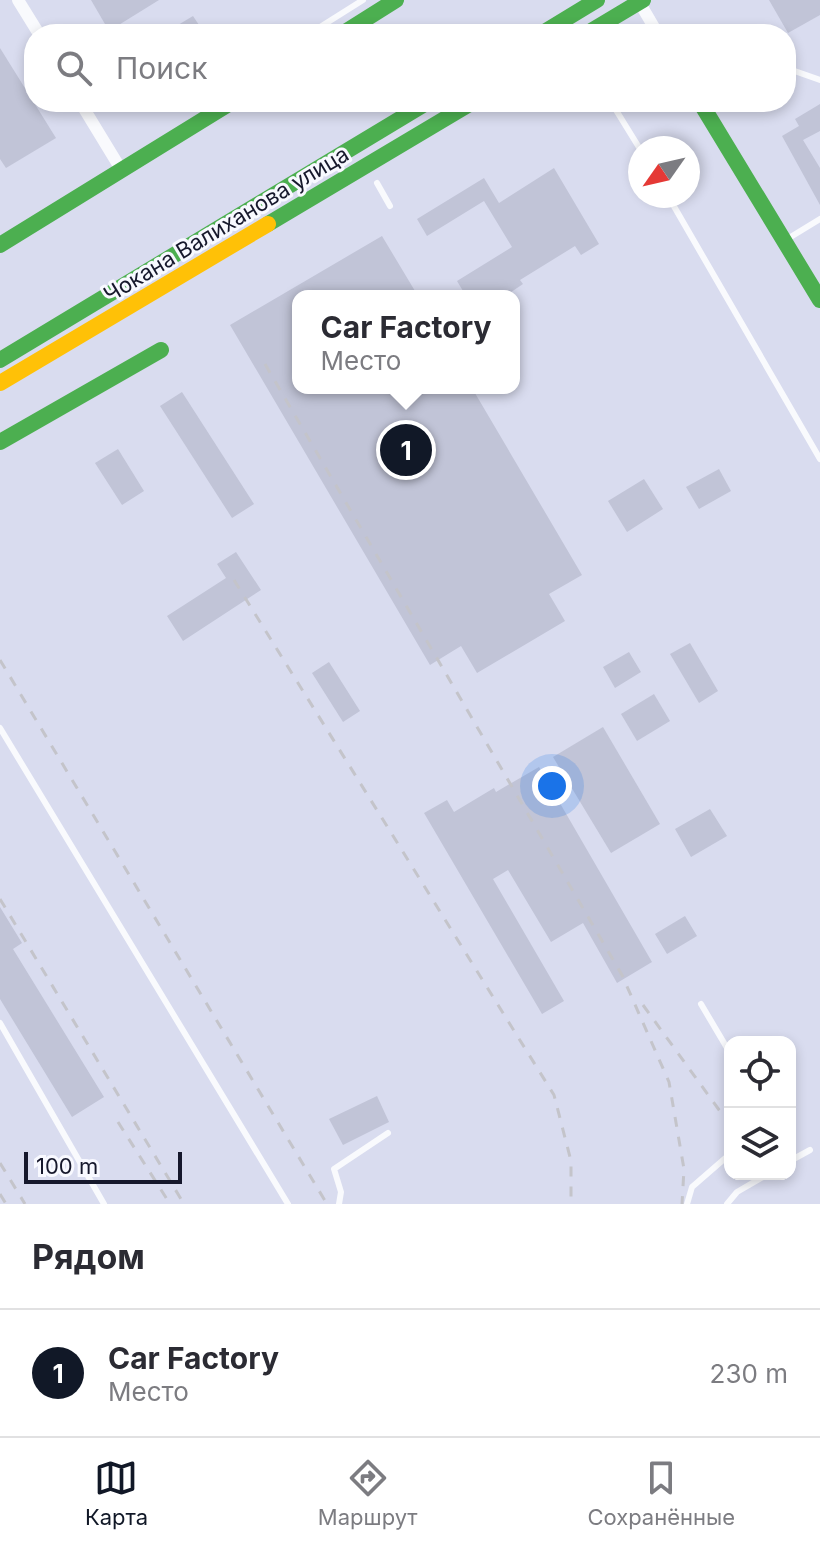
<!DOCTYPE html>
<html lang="ru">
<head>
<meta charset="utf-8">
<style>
  :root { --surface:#fff; --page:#f2f2f3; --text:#2b2b33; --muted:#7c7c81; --line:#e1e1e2; --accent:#111827 }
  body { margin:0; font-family:Inter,sans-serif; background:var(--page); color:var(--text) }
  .controls { position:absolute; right:24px; bottom:24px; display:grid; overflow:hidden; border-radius:16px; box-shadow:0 4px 12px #0003 }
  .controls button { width:72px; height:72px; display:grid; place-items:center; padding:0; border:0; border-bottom:2px solid var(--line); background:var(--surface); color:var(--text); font:40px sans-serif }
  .compass { position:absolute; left:628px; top:136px; width:72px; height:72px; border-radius:50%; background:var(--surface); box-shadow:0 4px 12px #0003; rotate:236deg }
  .scale { position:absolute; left:24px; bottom:20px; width:158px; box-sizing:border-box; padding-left:8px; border:4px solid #16182c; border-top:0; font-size:22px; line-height:28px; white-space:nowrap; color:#16182c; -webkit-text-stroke:6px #f8f9ff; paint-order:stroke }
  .you { position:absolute; left:552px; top:786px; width:28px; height:28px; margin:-20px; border:6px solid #fff; border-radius:50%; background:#1a73e8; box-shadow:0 0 0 12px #1a73e833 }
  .badge { display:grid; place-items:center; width:52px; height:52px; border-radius:50%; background:var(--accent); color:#fff; font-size:26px; font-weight:700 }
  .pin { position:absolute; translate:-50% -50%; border:4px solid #fff; box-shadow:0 2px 8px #0006 }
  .popup { position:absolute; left:292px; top:290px; width:228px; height:104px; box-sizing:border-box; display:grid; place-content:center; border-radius:16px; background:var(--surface); filter:drop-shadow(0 2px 6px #0005); font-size:26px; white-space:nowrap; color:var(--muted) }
  .popup b { font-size:30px; color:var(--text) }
  .popup::after { content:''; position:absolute; left:50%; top:100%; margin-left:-16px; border:16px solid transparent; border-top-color:var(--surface) }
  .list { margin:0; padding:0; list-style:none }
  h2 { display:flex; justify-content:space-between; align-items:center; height:104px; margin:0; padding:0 32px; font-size:34px }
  h2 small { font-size:26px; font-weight:400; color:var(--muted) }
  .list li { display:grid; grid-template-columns:52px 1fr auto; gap:24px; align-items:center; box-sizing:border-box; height:128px; padding:0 32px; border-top:2px solid var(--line) }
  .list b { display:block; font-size:30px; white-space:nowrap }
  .list p { margin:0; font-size:26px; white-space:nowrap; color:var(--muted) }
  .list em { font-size:26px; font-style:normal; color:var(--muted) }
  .icon { flex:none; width:44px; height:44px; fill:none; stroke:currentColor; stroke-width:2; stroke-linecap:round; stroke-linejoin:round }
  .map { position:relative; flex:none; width:820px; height:1204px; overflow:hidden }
  .search { position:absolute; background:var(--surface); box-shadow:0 4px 12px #0003; left:24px; right:24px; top:24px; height:88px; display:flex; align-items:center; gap:20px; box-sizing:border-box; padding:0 28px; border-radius:32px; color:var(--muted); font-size:30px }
  .sheet { height:232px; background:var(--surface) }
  nav { display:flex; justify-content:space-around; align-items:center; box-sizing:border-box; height:112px; border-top:2px solid var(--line); background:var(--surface); font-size:22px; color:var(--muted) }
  nav a { display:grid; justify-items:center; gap:4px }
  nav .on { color:var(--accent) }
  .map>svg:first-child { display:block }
  .building { fill:#c1c4d7 }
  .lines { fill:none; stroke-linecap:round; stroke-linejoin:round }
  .lane { stroke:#f9fafd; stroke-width:6 }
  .street { stroke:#f9fafd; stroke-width:12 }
  .fast { stroke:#4caf50; stroke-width:16 }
  .slow { stroke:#ffc107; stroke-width:16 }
  .rail { stroke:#c4c4ca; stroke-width:3; stroke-dasharray:10 10; stroke-linecap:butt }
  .labels { text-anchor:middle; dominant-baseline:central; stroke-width:6; stroke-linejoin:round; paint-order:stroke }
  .street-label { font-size:22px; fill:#16182c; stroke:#f8f9ff }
</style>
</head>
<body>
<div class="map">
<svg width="820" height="1204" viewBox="0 0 820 1204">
  <rect width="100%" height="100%" fill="#d9dcef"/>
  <g class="building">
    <polygon points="91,0 159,0 109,31"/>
    <polygon points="769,0 820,0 820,15 788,33"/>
    <polygon points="193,16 205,34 163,34"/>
    <polygon points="0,48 56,138 6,168 0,159"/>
    <polygon points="820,104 820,131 803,140 820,168 820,205 782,136 799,126 795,119"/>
    <polygon points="554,168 599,244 581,255 575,246 520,280 523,284 505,296 466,296 457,281 512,247 484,201 427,236 417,219 484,178 499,203"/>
    <polygon points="382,236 418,296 298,296 298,388 472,388 582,575 549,594 565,621 477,673 461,646 430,665 230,325"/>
    <polygon points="182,392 254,504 232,518 160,406"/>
    <polygon points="118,449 144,491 122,505 95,463"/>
    <polygon points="719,469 731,491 699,509 686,487"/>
    <polygon points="644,479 663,509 627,532 608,501"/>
    <polygon points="236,552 261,590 183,641 167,616 226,578 217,564"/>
    <polygon points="690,643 718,691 699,703 670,654"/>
    <polygon points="629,652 641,672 615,688 603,667"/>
    <polygon points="329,662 360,711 343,722 312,673"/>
    <polygon points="654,694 670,721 637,741 621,714"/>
    <polygon points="603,727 660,824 611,853 553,757"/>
    <polygon points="539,767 652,962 617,983 583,923 551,942 508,870 493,879 564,1001 542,1014 424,813 447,800 454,812 494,788 496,792"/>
    <polygon points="710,809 727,836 691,857 675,829"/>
    <polygon points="0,907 22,943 13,949 104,1097 72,1117 0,999"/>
    <polygon points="685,916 697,936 667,954 655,934"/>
    <polygon points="377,1096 389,1122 343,1145 329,1119"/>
  </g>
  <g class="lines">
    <g class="lane">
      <polyline points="309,34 363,0"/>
      <polyline points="786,68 820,80"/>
      <polyline points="611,102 640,149"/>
      <polyline points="377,183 390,206"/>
      <polyline points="668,196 820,459"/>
      <polyline points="784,241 820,219"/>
      <polyline points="0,728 288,1204"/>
      <polyline points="701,1004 730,1053"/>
      <polyline points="0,1023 104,1204"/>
      <polyline points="790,1161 810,1150"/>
      <polyline points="339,1204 341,1192 334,1169 388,1133"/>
      <polyline points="687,1204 692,1187 730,1154"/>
      <polyline points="727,1204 737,1192 768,1174"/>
    </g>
    <g class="street">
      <polyline points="18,0 39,34"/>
      <polyline points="638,0 658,34"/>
      <polyline points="80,102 122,171"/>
    </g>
    <g class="fast">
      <polyline points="342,34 396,0"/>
      <polyline points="541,34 597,0"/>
      <polyline points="586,34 643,0"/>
      <polyline points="700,102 820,300"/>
      <polyline points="268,224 473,102"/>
      <polyline points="0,245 232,102"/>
      <polyline points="0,360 428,102"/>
      <polyline points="0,442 161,350"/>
    </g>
    <polyline class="slow" points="0,383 268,224"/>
    <g class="rail">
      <polyline points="265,364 622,975 669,1082 684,1169 682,1204"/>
      <polyline points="234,580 554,1095 571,1161 571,1204"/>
      <polyline points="0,660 327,1204"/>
      <polyline points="0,899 184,1204"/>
      <polyline points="643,1005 730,1125"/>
      <polyline points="118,1122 170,1204"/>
      <polyline points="0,1163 25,1204"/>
      <polyline points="0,1194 6,1204"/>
    </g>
  </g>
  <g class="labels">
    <g class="street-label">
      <text transform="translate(226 224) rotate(-31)">Чокана Валиханова улица</text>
    </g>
  </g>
</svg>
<div class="controls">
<button><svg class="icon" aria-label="locate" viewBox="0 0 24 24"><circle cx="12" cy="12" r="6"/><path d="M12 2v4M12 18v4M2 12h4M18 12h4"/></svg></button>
<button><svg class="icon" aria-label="layers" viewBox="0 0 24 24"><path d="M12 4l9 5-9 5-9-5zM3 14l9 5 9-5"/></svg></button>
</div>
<svg class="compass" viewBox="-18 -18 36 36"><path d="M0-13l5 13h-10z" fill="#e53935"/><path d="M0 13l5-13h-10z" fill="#7c7c81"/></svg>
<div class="scale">100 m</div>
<div class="you"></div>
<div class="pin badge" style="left:406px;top:450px">1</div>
<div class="popup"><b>Car Factory</b>Место</div>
<div class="search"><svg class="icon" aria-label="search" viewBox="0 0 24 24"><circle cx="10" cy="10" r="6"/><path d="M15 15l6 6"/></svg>Поиск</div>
</div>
<section class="sheet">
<h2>Рядом<small></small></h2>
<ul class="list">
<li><span class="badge">1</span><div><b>Car Factory</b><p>Место</p></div><em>230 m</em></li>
</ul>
</section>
<nav>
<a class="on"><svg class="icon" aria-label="map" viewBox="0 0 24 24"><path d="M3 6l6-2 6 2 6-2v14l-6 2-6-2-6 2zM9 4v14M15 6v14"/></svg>Карта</a>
<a><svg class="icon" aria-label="directions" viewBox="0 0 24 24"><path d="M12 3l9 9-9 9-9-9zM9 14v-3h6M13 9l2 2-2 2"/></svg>Маршрут</a>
<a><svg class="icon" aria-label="saved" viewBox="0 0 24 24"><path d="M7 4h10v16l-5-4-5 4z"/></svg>Сохранённые</a>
</nav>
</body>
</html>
